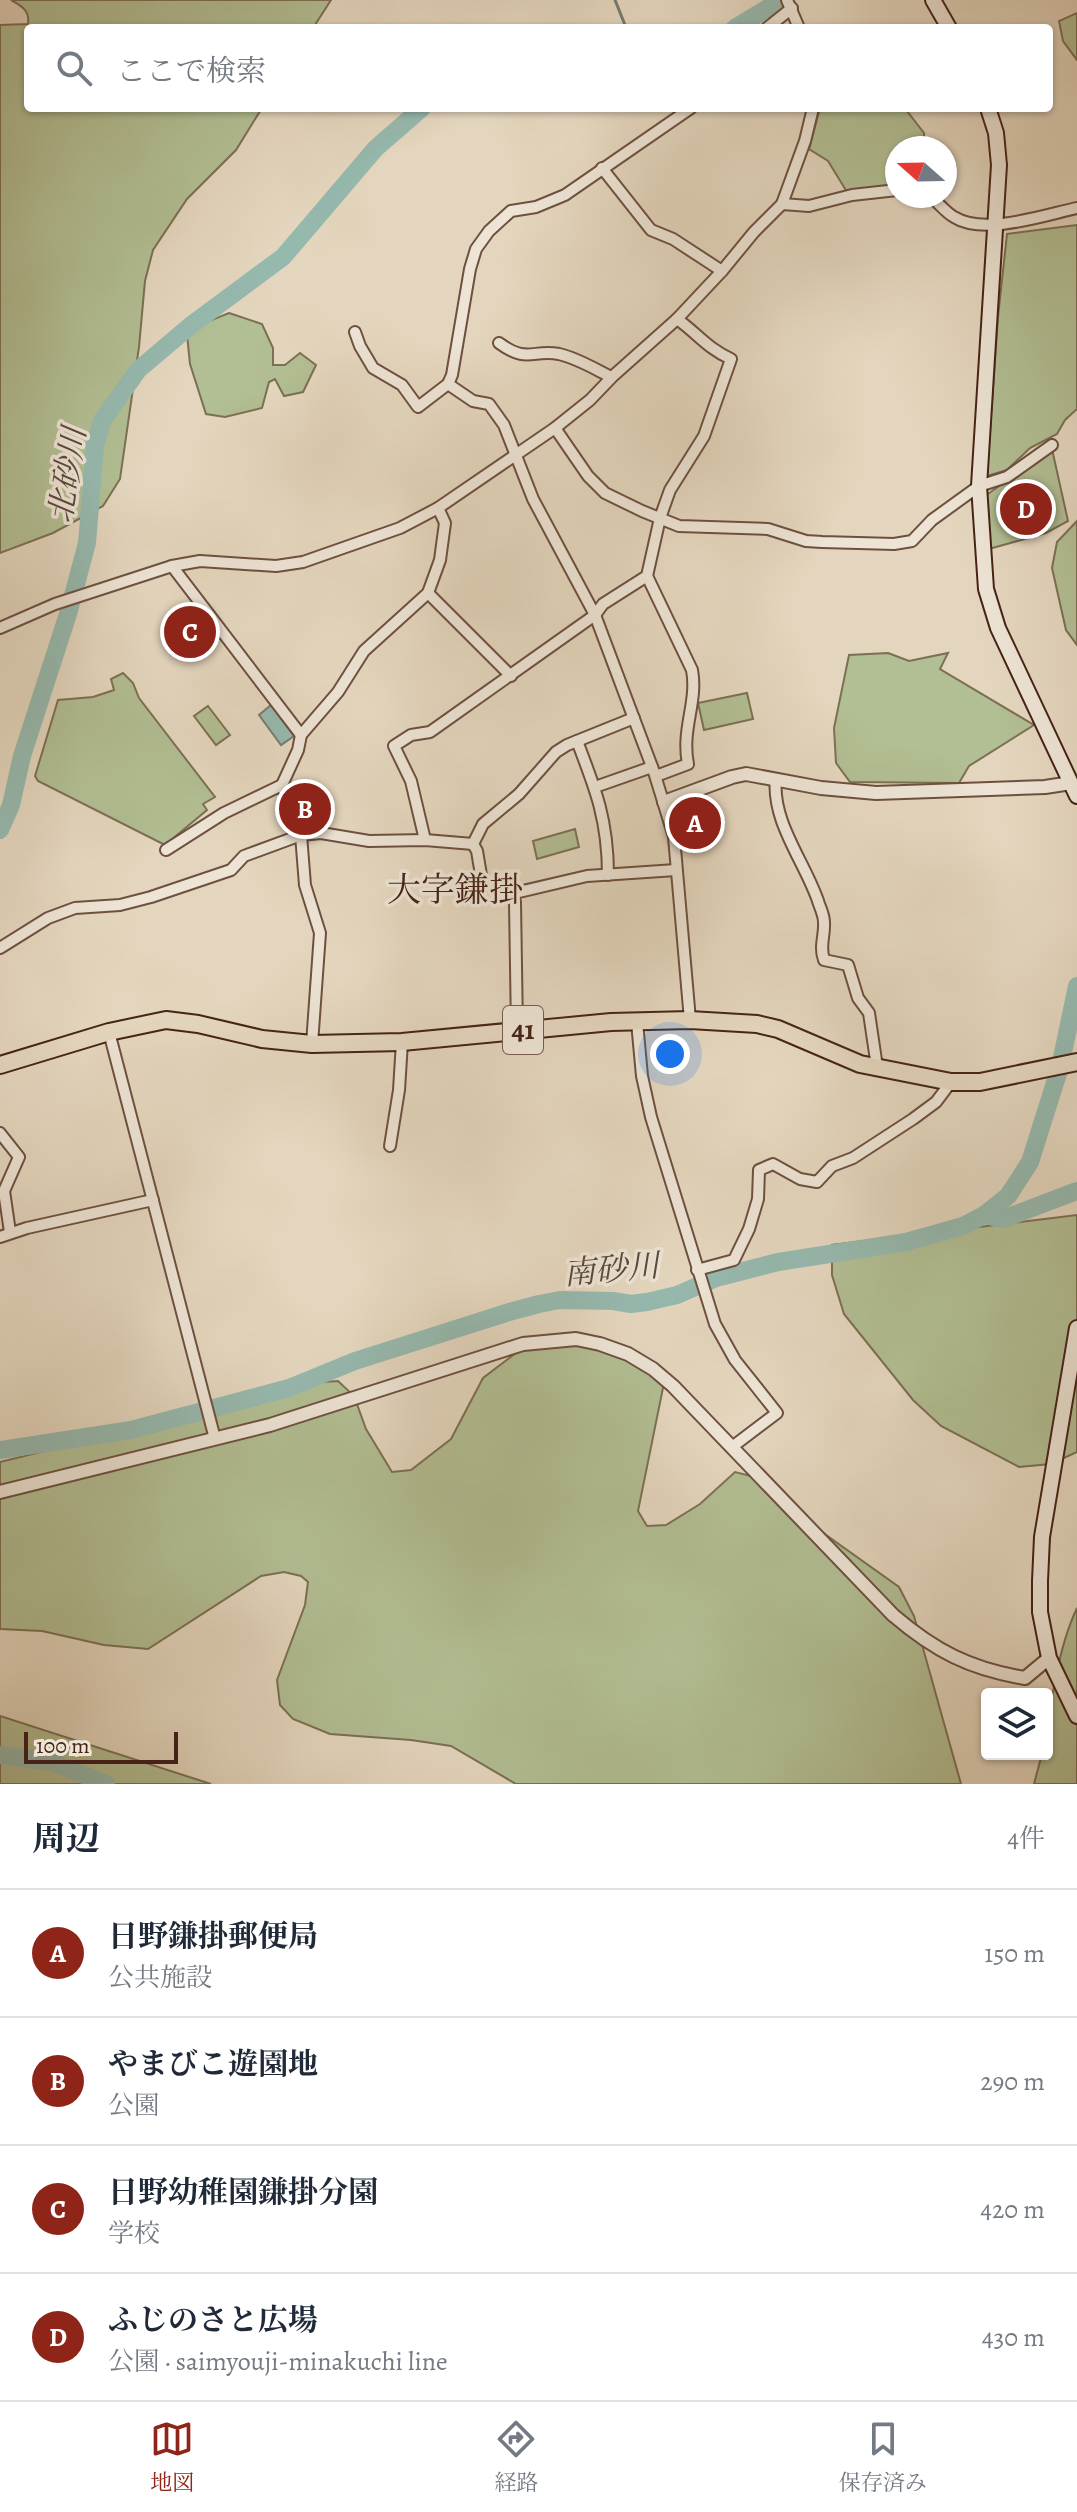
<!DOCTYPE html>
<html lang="ja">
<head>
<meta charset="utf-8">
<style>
  :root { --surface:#fff; --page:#f6f6f7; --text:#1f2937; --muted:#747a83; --line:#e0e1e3; --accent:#8f2418 }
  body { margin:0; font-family:Alegreya,"Noto Serif JP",serif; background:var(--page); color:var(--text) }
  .controls { position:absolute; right:24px; bottom:24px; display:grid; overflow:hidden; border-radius:8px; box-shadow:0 2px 6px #0004 }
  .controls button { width:72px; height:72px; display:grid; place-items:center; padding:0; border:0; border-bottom:2px solid var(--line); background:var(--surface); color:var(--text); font:40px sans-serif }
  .compass { position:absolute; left:885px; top:136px; width:72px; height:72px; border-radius:50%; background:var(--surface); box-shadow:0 2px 6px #0004; rotate:290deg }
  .scale { position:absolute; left:24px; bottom:20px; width:154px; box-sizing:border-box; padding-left:8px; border:4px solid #462316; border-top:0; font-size:22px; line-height:28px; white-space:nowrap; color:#462316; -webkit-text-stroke:6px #ede4d5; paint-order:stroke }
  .you { position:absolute; left:670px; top:1054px; width:28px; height:28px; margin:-20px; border:6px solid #fff; border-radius:50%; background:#1a73e8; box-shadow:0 0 0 12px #1a73e833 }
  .badge { display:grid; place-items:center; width:52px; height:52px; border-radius:50%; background:var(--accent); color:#fff; font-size:26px; font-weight:700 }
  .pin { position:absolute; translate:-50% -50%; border:4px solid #fff; box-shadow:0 2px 8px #0006 }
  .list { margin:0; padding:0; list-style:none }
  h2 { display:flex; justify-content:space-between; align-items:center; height:104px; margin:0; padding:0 32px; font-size:34px }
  h2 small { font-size:26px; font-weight:400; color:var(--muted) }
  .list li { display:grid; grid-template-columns:52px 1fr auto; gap:24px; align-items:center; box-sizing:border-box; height:128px; padding:0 32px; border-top:2px solid var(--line) }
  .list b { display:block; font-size:30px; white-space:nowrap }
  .list p { margin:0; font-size:26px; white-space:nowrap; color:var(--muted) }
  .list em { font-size:26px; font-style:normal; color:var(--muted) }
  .icon { flex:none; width:44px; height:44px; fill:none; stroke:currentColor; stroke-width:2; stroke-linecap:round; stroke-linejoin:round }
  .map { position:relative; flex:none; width:1077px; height:1784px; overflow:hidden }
  .search { position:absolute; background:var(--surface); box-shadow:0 2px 6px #0004; left:24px; right:24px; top:24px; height:88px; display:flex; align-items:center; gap:20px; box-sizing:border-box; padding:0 28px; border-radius:8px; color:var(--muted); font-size:30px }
  .sheet { height:616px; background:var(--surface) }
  nav { display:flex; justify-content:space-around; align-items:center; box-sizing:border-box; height:112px; border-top:2px solid var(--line); background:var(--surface); font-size:22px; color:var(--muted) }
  nav a { display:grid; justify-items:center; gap:4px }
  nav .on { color:var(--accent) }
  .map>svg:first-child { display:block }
  .green { fill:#b2be93; stroke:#7c7054; stroke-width:2 }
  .water { fill:#96b9ae; stroke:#767d71; stroke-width:2 }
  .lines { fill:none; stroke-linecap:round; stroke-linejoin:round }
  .stream { stroke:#767d71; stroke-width:3 }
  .river { stroke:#96b9ae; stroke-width:18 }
  .minor-casing { stroke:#6e5040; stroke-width:14 }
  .tertiary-casing { stroke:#6e5040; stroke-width:16 }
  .secondary-casing { stroke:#462316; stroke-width:18 }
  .primary-casing { stroke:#462316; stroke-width:20 }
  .minor { stroke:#ede4d5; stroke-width:10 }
  .tertiary { stroke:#ede4d5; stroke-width:12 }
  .secondary { stroke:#ede4d5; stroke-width:14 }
  .primary { stroke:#e4d6be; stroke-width:16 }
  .labels { text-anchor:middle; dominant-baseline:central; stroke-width:7; stroke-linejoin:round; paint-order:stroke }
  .shield { fill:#ede4d5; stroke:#785d4f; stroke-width:2 }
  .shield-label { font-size:28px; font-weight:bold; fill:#462316 }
  .water-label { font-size:32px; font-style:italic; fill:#5a483c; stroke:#ede4d5 }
  .quarter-label { font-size:34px; fill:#462316; stroke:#ede4d5 }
</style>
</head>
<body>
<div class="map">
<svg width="1077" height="1784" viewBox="0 0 1077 1784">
  <rect width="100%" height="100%" fill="#e4d6be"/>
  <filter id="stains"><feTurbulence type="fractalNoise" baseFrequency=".0025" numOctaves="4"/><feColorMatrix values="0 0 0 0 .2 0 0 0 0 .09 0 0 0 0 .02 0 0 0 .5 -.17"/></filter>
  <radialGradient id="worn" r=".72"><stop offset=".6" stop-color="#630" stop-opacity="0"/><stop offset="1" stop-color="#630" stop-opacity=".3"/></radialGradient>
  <g class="green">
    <path d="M 11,0 L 331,0 L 313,28 L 28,28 L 28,108 L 262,108 L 236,150 L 187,199 L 153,250 L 145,281 L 139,347 L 120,479 L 103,506 L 53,533 L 0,553 L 0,25 L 28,24 C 30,11 22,6 11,0 Z"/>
    <polygon points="1077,13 1077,60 1063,41 1059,21"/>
    <polygon points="820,108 899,108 907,111 924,133 924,148 897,148 897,184 847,192 828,161 809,149"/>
    <polygon points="1077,225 1077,409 1065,420 1057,434 1030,448 1007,470 987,476 998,317 1007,234"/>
    <polygon points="229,313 262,324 273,348 273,365 285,365 300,353 316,365 303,392 284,396 275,379 269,382 262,408 225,417 206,414 190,364 187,335 199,325"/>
    <polygon points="1052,449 1068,521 1046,533 989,549 985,496"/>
    <polygon points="1077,521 1077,645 1066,630 1052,568 1057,542"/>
    <polygon points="888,653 909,661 948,653 940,669 1034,725 969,766 959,783 850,782 836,763 834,728 849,655"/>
    <polygon points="123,673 133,683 139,698 215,797 203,804 207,810 165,845 38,781 35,776 58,700 93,697 114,690 111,679"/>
    <polygon points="747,693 753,719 704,730 698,703"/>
    <polygon points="208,706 230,735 216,745 194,716"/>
    <polygon points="303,782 323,830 321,830 301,822 289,796 292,783"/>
    <polygon points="575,829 579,847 537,859 533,841"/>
    <polygon points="1077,1215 1077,1452 1051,1464 1019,1467 941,1426 913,1400 844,1314 832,1275 832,1245"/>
    <polygon points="559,1339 626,1352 665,1378 638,1511 647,1526 666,1525 700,1504 735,1472 763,1479 798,1515 899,1587 914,1616 961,1784 516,1784 451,1746 411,1740 330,1734 293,1719 280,1705 277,1680 305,1605 308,1582 301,1576 284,1572 261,1576 148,1649 104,1645 42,1631 0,1629 0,1462 323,1382 338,1381 354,1396 366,1429 392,1472 411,1470 451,1439 483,1378 521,1349"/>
    <path d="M 1077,1608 L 1077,1784 L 1034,1784 L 1042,1754 L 1047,1754 C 1047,1712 1059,1646 1077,1608 Z"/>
    <polygon points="0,1716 211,1784 0,1784"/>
  </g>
  <polygon class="water" points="271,705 294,736 281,745 259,715"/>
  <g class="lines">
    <polyline class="stream" points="615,0 625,25"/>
    <g class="river">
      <polyline points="735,28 781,0"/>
      <polyline points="0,830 11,805 22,756 68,614 87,543 95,446 102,421 138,370 190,326 283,257 376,148 422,108"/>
      <polyline points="984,1215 1003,1219 1077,1191"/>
      <polyline points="0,1450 131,1430 289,1388 355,1361 509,1312 539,1304 560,1300 613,1301 631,1304 647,1302 677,1295 716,1278 778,1262 906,1242 963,1226 984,1215 1008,1196 1030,1162 1060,1067 1077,986"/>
      <polyline points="0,1755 52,1762 106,1784"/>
    </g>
    <defs>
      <g id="minor">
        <polyline points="787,0 799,28"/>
        <polyline points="767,28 792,8"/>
        <polyline points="602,168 651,230 673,239 722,271"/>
        <path d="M 930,196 C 938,202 945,212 954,217 C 984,236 1044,215 1077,208"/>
        <polyline points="782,204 809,206 852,195 897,190"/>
        <polyline points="355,332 360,346 373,368 402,385 418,407 448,384 452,375 470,269 476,249 489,231 511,211 536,207 565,195 691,108"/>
        <path d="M 499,343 C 528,364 532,349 559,354 C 577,358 595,369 611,377"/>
        <polyline points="448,384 473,401 489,404 504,425 533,499 595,615 654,772 674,837 690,1020"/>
        <polyline points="555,428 588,476 605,493 642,511 679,526 768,529 806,541 822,542 894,544 912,541 932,520 979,486 1007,477 1052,445"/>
        <polyline points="172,566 301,735"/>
        <path d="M 647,576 L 692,670 C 698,702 681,729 688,764 L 656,776"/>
        <polyline points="428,593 511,676"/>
        <polyline points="0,628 55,604 172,566 200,561 276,566 303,562 400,528 438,508 555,428 590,400 613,376 677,319 722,271 754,232 782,204 805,141 813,108"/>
        <path d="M 577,741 C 596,790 608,821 608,875"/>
        <path d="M 776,779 C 771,822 807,865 819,904 C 821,909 824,916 824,922 C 825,936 819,946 824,960 L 848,965 L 858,998 L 869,1013 L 877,1067"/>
        <polyline points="595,787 652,767"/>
        <path d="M 425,840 L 411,781 L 394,746 L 411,735 L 430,732 L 595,615 L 603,604 L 647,576 L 660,518 L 670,490 L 704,436 L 731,359 C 707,348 698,334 677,319"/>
        <polyline points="473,844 477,851 482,881 506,895 587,876 676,870"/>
        <polyline points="473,844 483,824 519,794 556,752 567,745 634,718"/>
        <polyline points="166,850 224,813 282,785"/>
        <polyline points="512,895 515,902 517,1030"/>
        <polyline points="0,948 48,918 75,908 120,905 151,897 231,870 244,856 301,835 321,833 369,841 425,840 473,844"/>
        <polyline points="637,1022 642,1076 651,1117 715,1324 735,1360 777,1413 732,1447"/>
        <polyline points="109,1032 215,1439"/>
        <polyline points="312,1044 320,933 305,885 301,835 282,785 298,750 301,735 338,692 364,651 428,593 440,560 445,523 438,508"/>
        <polyline points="0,1133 19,1157 4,1191 10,1232"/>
        <polyline points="390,1146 399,1090 402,1042"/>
        <polyline points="0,1237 27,1228 153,1200"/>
        <polyline points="697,1270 734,1260 749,1229 758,1199 759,1170 773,1164 800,1179 817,1182 832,1166 853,1158 913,1119 936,1102 951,1082"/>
      </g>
      <g id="tertiary">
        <polyline points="664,802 732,777 746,774 821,788 876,793 1045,787 1071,783"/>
        <path d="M 0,1492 L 270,1425 L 523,1344 L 576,1339 L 600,1344 L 628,1354 L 653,1369 L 673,1386 L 893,1615 C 935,1651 970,1669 1025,1678 L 1049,1658"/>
      </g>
      <g id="secondary">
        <polyline points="933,0 949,28"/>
        <polyline points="988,108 996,133 999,165 979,486 986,589 998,628 1077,796"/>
        <polyline points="1077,1328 1042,1537 1040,1581 1040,1612 1049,1658 1077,1716"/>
      </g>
      <polyline id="primary" points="0,1065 109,1032 166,1020 198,1024 262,1039 312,1044 402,1042 611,1022 690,1020 757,1024 778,1029 860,1064 951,1082 980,1082 1077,1062"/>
    </defs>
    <use href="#minor" class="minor-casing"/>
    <use href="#tertiary" class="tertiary-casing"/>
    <use href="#secondary" class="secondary-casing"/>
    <use href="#primary" class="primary-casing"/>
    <use href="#minor" class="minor"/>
    <use href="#tertiary" class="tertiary"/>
    <use href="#secondary" class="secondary"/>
    <use href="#primary" class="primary"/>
  </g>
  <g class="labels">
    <rect class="shield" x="503" y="1006" width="40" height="48" rx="6"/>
    <g class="shield-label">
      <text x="523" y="1030">41</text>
    </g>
    <g class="water-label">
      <text transform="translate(67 475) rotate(-81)">北砂川</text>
      <text transform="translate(611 1269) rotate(-5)">南砂川</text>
    </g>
    <g class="quarter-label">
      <text x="455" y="889">大字鎌掛</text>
    </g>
  </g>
  <rect width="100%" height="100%" filter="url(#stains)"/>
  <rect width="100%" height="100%" fill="url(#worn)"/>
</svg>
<div class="controls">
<button><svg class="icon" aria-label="layers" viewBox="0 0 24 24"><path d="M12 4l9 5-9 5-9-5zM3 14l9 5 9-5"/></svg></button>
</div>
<svg class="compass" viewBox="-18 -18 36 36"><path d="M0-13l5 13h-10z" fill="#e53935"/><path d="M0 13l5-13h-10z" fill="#747a83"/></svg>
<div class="scale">100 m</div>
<div class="you"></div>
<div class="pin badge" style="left:695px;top:823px">A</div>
<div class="pin badge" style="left:305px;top:809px">B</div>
<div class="pin badge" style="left:190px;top:632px">C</div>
<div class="pin badge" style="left:1026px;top:509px">D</div>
<div class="search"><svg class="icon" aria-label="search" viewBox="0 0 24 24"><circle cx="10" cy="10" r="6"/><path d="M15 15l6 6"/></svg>ここで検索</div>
</div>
<section class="sheet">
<h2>周辺<small>4件</small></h2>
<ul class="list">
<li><span class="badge">A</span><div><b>日野鎌掛郵便局</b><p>公共施設</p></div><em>150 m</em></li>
<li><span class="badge">B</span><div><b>やまびこ遊園地</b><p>公園</p></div><em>290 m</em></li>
<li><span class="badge">C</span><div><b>日野幼稚園鎌掛分園</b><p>学校</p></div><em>420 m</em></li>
<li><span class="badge">D</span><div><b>ふじのさと広場</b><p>公園 · saimyouji-minakuchi line</p></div><em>430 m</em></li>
</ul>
</section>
<nav>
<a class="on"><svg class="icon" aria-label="map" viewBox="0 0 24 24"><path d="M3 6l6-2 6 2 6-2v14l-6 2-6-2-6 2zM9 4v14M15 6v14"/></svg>地図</a>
<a><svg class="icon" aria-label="directions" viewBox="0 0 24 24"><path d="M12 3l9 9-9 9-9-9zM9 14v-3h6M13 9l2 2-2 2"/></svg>経路</a>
<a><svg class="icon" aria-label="saved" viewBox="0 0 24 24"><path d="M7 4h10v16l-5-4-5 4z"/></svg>保存済み</a>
</nav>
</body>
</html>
